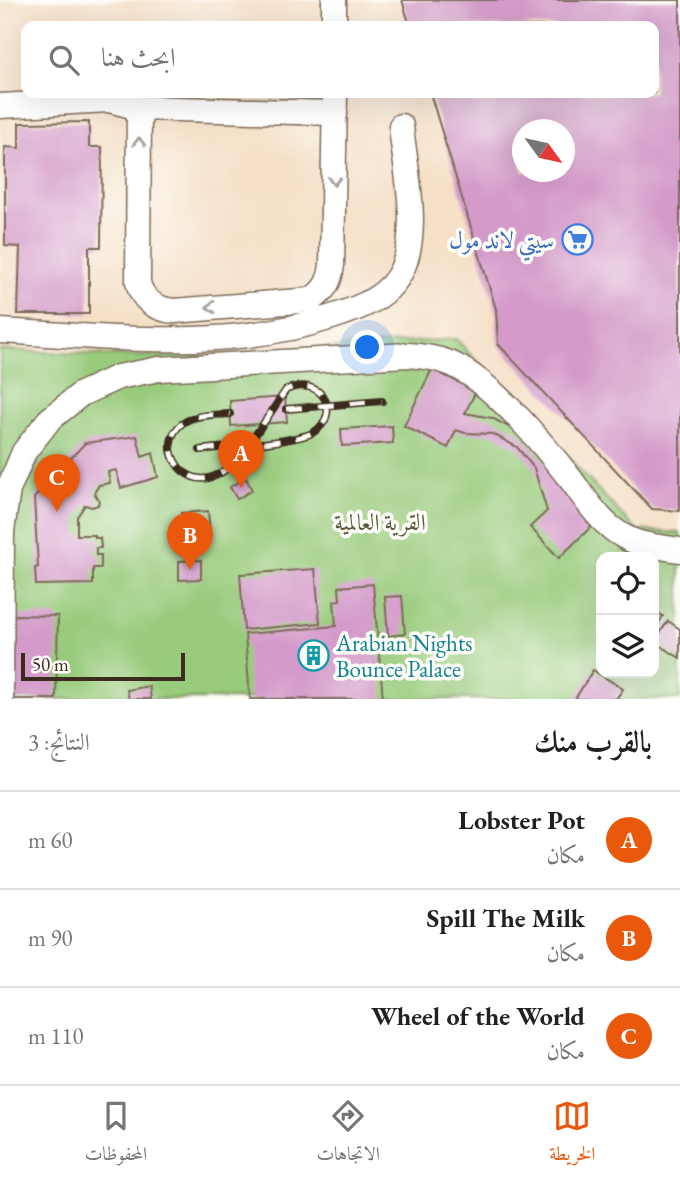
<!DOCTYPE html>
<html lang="ar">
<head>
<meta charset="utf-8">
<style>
  :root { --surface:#fff; --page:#f2f2f2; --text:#202124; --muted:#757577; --line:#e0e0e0; --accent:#ea580c }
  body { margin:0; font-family:"EB Garamond",Amiri,serif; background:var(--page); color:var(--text); direction:rtl }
  .controls { position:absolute; right:21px; bottom:21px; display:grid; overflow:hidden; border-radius:14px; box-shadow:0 7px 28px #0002 }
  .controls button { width:63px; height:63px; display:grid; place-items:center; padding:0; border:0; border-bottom:2px solid var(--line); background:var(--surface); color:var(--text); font:35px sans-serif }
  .compass { position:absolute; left:512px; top:119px; width:63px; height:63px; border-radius:50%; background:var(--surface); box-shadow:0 7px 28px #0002; rotate:123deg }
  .scale { position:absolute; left:21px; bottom:18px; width:164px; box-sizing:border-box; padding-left:7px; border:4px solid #3b2a1e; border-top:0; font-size:19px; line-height:24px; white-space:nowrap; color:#3b2a1e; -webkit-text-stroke:5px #fdfcf7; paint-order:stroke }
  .you { position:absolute; left:368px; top:348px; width:24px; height:24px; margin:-18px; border:5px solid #fff; border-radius:50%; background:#1a73e8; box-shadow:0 0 0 10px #1a73e833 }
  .badge { display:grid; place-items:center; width:46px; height:46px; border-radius:50%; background:var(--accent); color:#fff; font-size:23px; font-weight:700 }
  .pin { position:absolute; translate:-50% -58px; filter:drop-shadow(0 2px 4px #0008) }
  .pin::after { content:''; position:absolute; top:37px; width:24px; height:21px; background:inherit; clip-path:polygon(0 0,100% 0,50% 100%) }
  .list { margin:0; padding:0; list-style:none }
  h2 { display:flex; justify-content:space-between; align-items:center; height:91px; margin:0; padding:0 28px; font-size:30px }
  h2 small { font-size:23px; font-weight:400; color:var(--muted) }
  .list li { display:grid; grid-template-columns:46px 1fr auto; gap:21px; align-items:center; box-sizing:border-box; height:98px; padding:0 28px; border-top:2px solid var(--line) }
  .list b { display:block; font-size:26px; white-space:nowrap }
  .list p { margin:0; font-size:23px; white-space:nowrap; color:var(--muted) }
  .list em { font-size:23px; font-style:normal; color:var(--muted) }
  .icon { flex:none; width:38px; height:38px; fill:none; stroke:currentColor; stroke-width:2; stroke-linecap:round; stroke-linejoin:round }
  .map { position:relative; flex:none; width:680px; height:699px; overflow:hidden; direction:ltr }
  .search { position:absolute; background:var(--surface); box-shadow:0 7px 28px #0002; left:21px; right:21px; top:21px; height:77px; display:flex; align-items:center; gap:18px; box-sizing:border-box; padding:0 24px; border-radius:14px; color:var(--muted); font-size:26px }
  .sheet { height:385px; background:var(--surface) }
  nav { display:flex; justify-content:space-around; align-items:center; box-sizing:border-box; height:98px; border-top:2px solid var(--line); background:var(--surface); font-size:19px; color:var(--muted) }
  nav a { display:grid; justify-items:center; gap:4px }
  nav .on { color:var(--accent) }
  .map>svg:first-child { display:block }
  .green { fill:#98cb7c; stroke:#6a7a4d; stroke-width:2; fill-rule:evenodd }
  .building { fill:#d49bca; fill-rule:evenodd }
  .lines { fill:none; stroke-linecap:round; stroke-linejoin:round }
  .minor-casing { stroke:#7c6a59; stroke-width:27 }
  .minor { stroke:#fff; stroke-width:24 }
  .rail-casing { stroke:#3b2a1e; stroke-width:8 }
  .rail { stroke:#fdfcf7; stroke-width:5; stroke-dasharray:16; stroke-linecap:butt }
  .oneway { stroke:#a79f9a }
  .labels { text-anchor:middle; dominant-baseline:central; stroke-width:7; stroke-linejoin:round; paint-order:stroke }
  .shop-label { font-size:23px; fill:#366cbe; stroke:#fdfcf7; text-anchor:end }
  .park-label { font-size:23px; fill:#575a3a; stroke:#fdfcf7 }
  .culture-label { font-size:23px; fill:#0d838f; stroke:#fdfcf7; text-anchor:start }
</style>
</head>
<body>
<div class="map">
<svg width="680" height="699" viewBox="0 0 680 699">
  <rect width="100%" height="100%" fill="#fdfcf7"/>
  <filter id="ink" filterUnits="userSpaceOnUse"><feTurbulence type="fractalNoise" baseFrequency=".0143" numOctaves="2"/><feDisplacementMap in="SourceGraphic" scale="14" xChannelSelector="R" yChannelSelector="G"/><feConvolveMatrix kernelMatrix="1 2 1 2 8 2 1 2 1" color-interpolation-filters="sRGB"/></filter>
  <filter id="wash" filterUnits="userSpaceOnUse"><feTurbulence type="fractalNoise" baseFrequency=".00686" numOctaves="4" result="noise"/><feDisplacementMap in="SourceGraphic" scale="28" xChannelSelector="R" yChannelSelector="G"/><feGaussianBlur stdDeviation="1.57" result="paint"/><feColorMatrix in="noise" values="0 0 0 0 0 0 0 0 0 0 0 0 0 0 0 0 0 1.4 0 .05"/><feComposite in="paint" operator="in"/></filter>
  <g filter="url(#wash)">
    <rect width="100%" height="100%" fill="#f5e0c7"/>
    <path class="green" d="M 456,339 L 636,530 L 680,533 L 680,699 L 0,699 L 0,350 L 130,356 L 209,356 ZM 601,557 L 654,557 L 654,673 L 601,673 Z"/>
    <g id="blocks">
      <g class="building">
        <path d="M 402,0 L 680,0 L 680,511 L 652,509 L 498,344 L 496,309 L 430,93 L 654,93 L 654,26 L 410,26 ZM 522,130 L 564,130 L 564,172 L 522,172 Z"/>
        <polygon points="89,122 89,147 102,147 101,247 89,247 89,314 18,314 20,247 5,246 5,147 19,148 19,123"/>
        <polygon points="432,369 476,391 465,413 492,418 520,433 552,470 560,486 596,522 559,558 530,527 547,511 534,468 517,447 493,434 465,433 456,430 448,448 404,426"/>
        <polygon points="285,397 287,422 231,426 230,401"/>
        <polygon points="392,426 393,443 342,446 341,429"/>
        <polygon points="137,436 142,457 153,453 158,477 121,488 116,470 108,472 110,483 99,485 94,493 99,500 98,505 92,507 85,505 77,517 77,535 95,535 95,538 100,538 101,548 96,548 96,555 101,555 101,568 93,568 93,584 36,585 35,568 38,567 34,498 85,443"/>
        <polygon points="246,478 252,490 237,499 230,487"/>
        <polygon points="208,511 210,534 183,536 181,513"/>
        <polygon points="201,560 201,579 179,580 179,561"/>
        <polygon points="315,569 320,623 244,630 240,574"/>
        <polygon points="373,584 383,699 250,699 245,634 336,626 334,601 340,600 339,587"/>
        <polygon points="402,596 405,634 388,636 385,597"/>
        <polygon points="654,610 663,616 654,631"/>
        <polygon points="14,615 58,616 56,699 13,699"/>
        <polygon points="668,621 680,629 680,658 654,642"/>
        <polygon points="593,670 623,689 616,699 575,699"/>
        <polygon points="149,686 151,699 129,699 127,690"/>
      </g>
    </g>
  </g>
  <g filter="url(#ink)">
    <use href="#blocks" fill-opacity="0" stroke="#7c6a59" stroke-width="2"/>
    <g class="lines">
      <defs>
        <g id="minor">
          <polyline points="334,0 334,26"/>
          <polyline points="0,106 109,100 139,108 335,113"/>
          <path d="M 139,108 L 138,282 C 142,301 156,309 174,311 L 311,300 C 325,290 330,282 332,265 L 335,93"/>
          <path d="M 0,331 C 112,337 224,352 332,317 C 360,308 391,297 403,267 C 420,227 405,168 401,126"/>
          <path d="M 1,699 L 2,531 L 8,490 L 24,452 L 49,420 L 81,394 L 118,377 L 159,369 L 407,355 C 423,356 439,358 454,365 C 495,385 544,445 572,481 C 587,501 601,524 623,536 C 640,546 661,547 680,550"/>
        </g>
      </defs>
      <use href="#minor" class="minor-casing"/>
      <use href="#minor" class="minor"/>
      <defs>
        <g id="rail">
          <polyline points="286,409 382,401"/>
          <path d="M 200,450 C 222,447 299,442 314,432 C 343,413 321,374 286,390 C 271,411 240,463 219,474 C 182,495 150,439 188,420 C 199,414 218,415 230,414"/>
        </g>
      </defs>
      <use href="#rail" class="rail-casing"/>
      <use href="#rail" class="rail"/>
    </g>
    <defs><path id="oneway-chevron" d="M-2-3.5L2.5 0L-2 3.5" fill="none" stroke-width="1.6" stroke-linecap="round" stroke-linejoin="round" transform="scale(1.75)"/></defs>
    <g class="oneway">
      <use href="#oneway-chevron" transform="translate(139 142) rotate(-90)"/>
      <use href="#oneway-chevron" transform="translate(334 181) rotate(91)"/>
      <use href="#oneway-chevron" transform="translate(211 307) rotate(175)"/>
    </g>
  </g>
  <defs>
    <symbol id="supermarket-ring" viewBox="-11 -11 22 22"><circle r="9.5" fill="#fdfcf7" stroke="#3f7fe0" stroke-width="1.5"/><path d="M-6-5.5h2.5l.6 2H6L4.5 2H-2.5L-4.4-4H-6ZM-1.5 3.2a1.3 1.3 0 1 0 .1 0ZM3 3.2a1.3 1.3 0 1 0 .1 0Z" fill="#3f7fe0"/></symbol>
    <symbol id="building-ring" viewBox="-11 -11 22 22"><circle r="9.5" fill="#fdfcf7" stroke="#0f9aa8" stroke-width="1.5"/><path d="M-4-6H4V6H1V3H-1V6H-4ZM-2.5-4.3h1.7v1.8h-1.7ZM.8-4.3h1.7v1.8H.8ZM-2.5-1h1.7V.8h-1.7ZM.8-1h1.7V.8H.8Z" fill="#0f9aa8"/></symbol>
  </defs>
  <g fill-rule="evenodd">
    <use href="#supermarket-ring" x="560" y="222" width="35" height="35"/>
    <use href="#building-ring" x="296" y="638" width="35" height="35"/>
  </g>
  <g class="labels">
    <g class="shop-label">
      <text x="554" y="240">سيتي لاند مول</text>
    </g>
    <g class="park-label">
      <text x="380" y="522">القرية العالمية</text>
    </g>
    <g class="culture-label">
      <text x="336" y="643">Arabian Nights<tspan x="336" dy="26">Bounce Palace</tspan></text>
    </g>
  </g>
</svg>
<div class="controls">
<button><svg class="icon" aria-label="locate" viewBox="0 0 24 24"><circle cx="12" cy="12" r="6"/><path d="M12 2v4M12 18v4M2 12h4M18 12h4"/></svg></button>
<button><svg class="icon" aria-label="layers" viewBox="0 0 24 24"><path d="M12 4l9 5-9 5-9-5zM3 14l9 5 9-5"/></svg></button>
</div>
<svg class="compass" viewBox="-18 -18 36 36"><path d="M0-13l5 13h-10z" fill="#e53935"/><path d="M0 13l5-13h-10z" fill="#757577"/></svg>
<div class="scale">50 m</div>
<div class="you"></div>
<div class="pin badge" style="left:241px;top:488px">A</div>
<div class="pin badge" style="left:190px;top:570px">B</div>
<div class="pin badge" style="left:57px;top:512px">C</div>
<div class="search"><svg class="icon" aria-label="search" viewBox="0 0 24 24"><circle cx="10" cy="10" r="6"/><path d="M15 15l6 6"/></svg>ابحث هنا</div>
</div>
<section class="sheet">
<h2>بالقرب منك<small>النتائج: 3</small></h2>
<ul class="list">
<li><span class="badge">A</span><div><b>Lobster Pot</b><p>مكان</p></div><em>60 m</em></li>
<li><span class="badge">B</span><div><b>Spill The Milk</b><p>مكان</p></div><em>90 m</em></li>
<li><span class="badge">C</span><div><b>Wheel of the World</b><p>مكان</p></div><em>110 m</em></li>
</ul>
</section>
<nav>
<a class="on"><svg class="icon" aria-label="map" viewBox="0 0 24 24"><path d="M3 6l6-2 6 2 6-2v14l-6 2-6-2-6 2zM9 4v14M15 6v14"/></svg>الخريطة</a>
<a><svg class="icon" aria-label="directions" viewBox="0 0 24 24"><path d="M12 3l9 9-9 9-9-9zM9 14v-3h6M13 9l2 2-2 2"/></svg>الاتجاهات</a>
<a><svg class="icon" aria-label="saved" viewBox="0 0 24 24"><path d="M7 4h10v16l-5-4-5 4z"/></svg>المحفوظات</a>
</nav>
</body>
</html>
